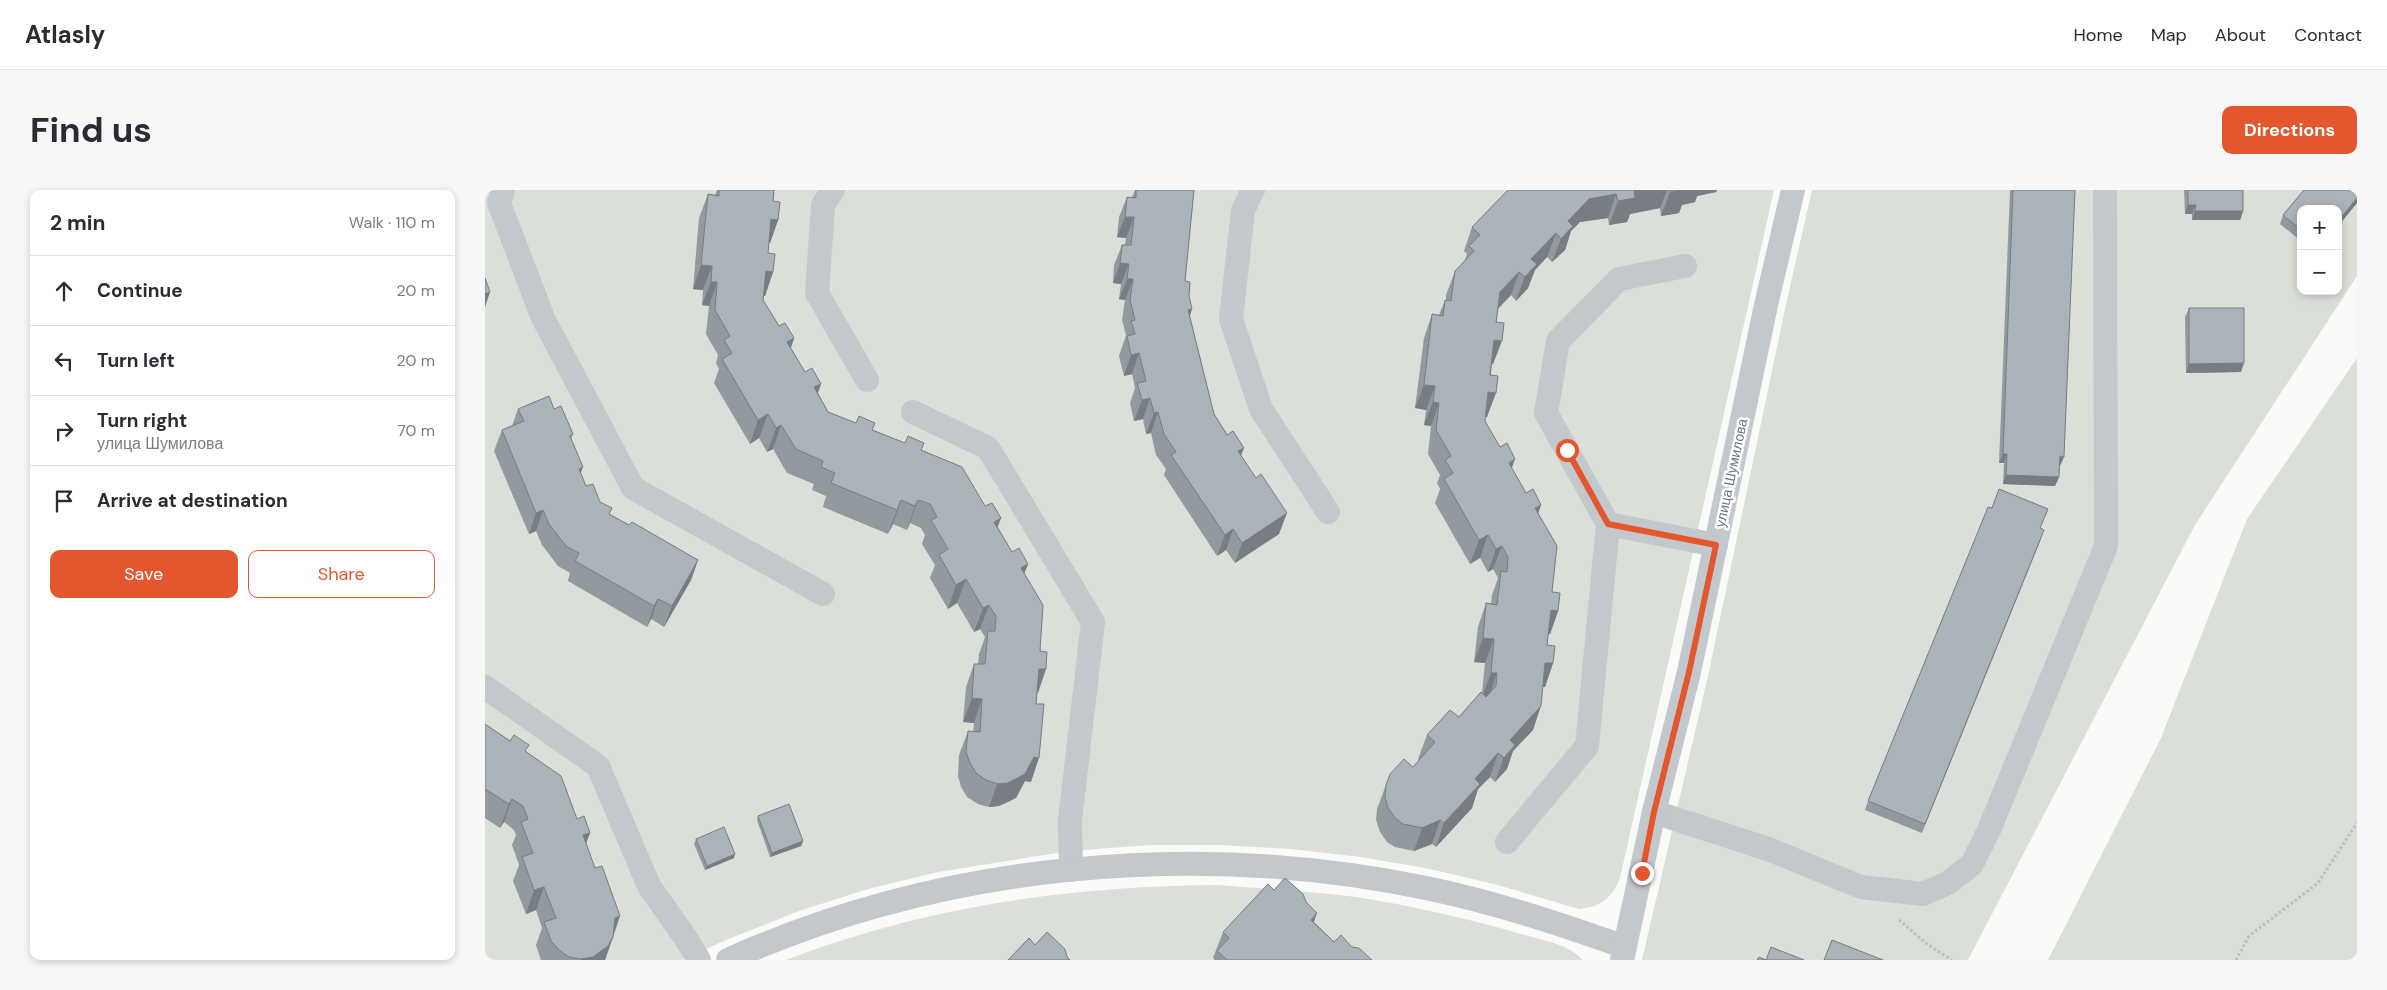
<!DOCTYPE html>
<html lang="en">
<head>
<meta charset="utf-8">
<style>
  :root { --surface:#fff; --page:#f7f7f7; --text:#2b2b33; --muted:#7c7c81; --line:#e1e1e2; --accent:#e4572e }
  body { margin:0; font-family:"DM Sans",sans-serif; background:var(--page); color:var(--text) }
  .controls { position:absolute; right:15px; top:15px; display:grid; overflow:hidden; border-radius:10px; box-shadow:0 2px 8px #0003 }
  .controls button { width:45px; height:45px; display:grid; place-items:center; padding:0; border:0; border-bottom:1px solid var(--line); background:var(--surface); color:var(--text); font:25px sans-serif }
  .stop { position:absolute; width:15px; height:15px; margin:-11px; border:4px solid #e4572e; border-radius:50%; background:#fff }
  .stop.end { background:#e4572e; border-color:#fff; box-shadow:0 1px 5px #0008 }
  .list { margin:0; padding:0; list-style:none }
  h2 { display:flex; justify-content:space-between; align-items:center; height:65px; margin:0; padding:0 20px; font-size:21px }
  h2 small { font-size:16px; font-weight:400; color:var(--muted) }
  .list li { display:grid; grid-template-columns:32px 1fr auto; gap:15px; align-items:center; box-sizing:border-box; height:70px; padding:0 20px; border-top:1px solid var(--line) }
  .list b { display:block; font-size:19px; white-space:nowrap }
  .list p { margin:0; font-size:16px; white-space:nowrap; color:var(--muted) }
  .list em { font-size:16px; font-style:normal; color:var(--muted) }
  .actions { display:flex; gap:10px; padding:15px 20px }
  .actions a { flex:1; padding:11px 0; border:1px solid var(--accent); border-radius:10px; text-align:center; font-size:18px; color:var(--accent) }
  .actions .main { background:var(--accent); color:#fff }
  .icon { flex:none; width:28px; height:28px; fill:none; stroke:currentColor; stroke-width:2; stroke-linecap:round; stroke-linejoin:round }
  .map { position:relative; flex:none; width:1872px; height:770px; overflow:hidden; border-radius:10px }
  header { display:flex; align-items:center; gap:30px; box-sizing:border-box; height:70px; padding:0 25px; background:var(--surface); border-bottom:1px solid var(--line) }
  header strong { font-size:24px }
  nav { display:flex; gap:28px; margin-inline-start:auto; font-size:18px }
  .intro { display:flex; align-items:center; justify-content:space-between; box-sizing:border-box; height:120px; padding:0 30px }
  h1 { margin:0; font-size:35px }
  .button { padding:12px 22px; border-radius:10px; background:var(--accent); color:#fff; font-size:18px; font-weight:700 }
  main { display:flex; gap:30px; padding:0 30px }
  aside { flex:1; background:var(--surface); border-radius:10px; box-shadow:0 2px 8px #0003 }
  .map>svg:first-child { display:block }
  .green { fill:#dadfd7; fill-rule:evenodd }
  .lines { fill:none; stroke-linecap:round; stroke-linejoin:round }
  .path { stroke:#bbbfc2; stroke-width:3; stroke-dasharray:2.5 2.5; stroke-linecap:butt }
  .minor { stroke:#c3c8cc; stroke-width:24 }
  .wall { fill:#929a9f }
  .shaded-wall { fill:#777d82 }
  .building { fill:#aab3b9; stroke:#777d82 }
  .route { stroke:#e4572e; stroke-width:6 }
  .labels { text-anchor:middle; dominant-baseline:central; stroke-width:5; stroke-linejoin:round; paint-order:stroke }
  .street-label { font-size:14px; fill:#657683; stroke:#fff }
</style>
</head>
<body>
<header>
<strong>Atlasly</strong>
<nav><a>Home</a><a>Map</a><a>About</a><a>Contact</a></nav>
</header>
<div class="intro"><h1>Find us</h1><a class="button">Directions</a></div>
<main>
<aside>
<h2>2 min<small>Walk · 110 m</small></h2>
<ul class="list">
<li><svg class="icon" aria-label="ahead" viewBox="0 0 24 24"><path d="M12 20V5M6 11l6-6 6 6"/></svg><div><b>Continue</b></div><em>20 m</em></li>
<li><svg class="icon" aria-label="left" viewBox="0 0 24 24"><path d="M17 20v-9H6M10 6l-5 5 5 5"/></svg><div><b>Turn left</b></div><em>20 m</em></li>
<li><svg class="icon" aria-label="right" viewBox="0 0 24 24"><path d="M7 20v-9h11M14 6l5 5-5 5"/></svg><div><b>Turn right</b><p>улица Шумилова</p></div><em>70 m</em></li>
<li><svg class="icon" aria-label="arrive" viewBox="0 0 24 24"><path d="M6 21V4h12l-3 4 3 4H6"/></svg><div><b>Arrive at destination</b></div></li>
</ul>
<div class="actions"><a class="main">Save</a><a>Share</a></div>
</aside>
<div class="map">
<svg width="1872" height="770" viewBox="0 0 1872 770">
  <rect width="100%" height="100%" fill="#fafaf8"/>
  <g class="green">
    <path d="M 0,0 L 1289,0 L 1135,688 C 1127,708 1116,717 1094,719 L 1013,695 L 945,679 L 876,667 L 806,659 L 735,655 L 665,655 L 584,661 L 453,682 L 383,699 L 314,721 L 241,750 L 197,770 L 0,770 Z"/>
    <path d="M 1327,0 L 1872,0 L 1872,86 L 1710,335 L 1483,770 L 1157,770 L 1223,486 L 1300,119 ZM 1816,19 L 1853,19 L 1853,101 L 1816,101 Z"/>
    <polygon points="1872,168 1872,770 1563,770 1676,548 1762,329"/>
    <path d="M 734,695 C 780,699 826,701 871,707 C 927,716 982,728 1036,744 C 1056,750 1083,754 1098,770 L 301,770 C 440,716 586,696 734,695 Z"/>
  </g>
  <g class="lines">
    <g class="path">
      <polyline points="1414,730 1442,754 1467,770"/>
      <polyline points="1751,770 1764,746 1833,693 1872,633"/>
    </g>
    <g class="minor">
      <polyline points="18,0 14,13 58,128 148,298 338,404"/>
      <polyline points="348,0 338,15 332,103 382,190"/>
      <polyline points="768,0 758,20 746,129 776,219 843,322"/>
      <polyline points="428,222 503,258 608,432 585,630 586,680"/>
      <polyline points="1123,334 1231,355"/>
      <polyline points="0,497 113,576 164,696 202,750 214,770"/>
      <polyline points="1169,622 1283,659 1376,697 1438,704 1463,693 1487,674 1504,640 1621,356 1620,0"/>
      <polyline points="1022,652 1102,556 1123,334 1061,223 1073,151 1134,89 1200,76"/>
      <path d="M 243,770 C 458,673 711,650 941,698 C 1009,712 1075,734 1140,757"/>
      <polyline points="1137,770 1169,622 1204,482 1281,115 1308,0"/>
    </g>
  </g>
  <g class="wall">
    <polygon points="232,0 289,0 288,11 293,30 285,53 284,53 283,63 288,82 280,106 279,106 278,110 294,136 309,148 306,158 320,182 336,194 333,203 343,222 437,260 513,337 527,362 543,374 539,383 553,503 552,503 546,592 540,591 531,608 514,616 504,617 493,614 482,607 476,597 473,586 474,565 483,541 488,542 489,533 478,532 481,497 489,474 493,474 494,464 500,447 495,439 489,442 472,413 463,419 445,388 450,375 437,354 440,345 436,338 425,333 422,340 408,334 403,344 338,317 341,306 327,300 329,294 302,283 288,259 282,262 274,248 265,254 229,193 234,179 231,173 233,165 221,144 224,116 217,115 218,100 208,99 214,28 223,4 230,5"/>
    <polygon points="650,0 709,0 700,91 707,119 705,126 729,224 756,265 794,344 750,373 741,360 732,366 679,285 681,279 671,265 666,243 661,244 658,229 649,231 645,213 650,198 647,184 639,186 634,166 641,145 637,130 640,110 634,109 636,94 628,93 629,75 637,55 640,55 641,48 632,47 634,27 642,7 647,7"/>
    <polygon points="1023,0 1232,0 1231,2 1212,6 1210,12 1197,15 1194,23 1176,26 1175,18 1145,24 1142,32 1124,35 1123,28 1095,32 1086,41 1080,60 1067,72 1062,67 1050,80 1043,98 1031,111 1026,105 1013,119 1008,174 1007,174 1002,227 1000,227 1000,231 1041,303 1056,315 1053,324 1067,402 1073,421 1065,444 1063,444 1062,455 1068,473 1060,497 1058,497 1048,540 1028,561 1022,579 1010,592 1005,587 993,599 987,618 951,657 947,654 929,661 910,657 902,652 895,642 891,630 892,619 901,595 928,577 934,570 933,569 942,545 974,527 997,503 1000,473 989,472 993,437 1001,413 1006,414 1007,405 1013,388 1008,379 1003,382 995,368 985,374 950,313 955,299 952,293 955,285 943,264 946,236 939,235 941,220 930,218 939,148 947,124 954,125 960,110 961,110 961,105 970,81 979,72 982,64 979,61 987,37"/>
    <polygon points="1525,0 1590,0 1575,276 1574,276 1574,287 1570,296 1518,294 1519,273 1514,273"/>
    <polygon points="1699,0 1758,0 1758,21 1755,30 1707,30 1707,24 1700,24"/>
    <polygon points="1819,0 1872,0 1872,13 1853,36 1853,19 1816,19 1816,51 1795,34 1798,25"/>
    <polygon points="1704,118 1756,182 1701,183 1700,127"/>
    <polygon points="33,219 69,219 88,244 86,249 96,283 101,296 115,312 125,325 144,335 213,370 206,390 179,437 166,429 162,437 83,391 85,383 73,376 57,355 51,341 44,344 9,261 17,240 27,236"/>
    <polygon points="1556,338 1556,349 1437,643 1380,620 1383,611"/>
    <polygon points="0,534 42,562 92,629 105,643 101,653 129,744 120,770 56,770 51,755 57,738 51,720 41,724 28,691 34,675 27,655 31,645 29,640 19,632 15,638 0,628"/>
    <polygon points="273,626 318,651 316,656 285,667 272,630"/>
    <polygon points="211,649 249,668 220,680 209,654"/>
    <polygon points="789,700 821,712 829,732 849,752 867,757 887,770 729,770 729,768 728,768 738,742"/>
  </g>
  <g class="shaded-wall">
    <polygon points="1154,0 1182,0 1175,18 1145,24 1142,32 1124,35 1133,11 1149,1"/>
    <polygon points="1197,0 1232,0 1231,2 1212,6 1210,12 1197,15 1194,23 1176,26 1185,2"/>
    <polygon points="1131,4 1123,28 1095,32 1086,41 1080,60 1067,72 1083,31 1104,9"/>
    <polygon points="1872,8 1872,13 1853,36 1853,31"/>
    <polygon points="1703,15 1711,15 1707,24 1700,24"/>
    <polygon points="1710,21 1758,21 1755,30 1707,30"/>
    <polygon points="640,27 649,27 641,48 632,47"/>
    <polygon points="286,29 293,30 285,53 277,52"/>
    <polygon points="1071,43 1062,67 1050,80 1043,98 1031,111 1046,69"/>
    <polygon points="635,73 644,74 636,94 628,93"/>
    <polygon points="216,75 227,76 218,100 208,99"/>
    <polygon points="281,81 288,82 280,106 272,105"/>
    <polygon points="1034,82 1026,105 1006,126 1015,102"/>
    <polygon points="642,89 648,89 640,110 634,109"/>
    <polygon points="226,92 232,92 224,116 217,115"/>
    <polygon points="5,102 0,117 0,104"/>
    <polygon points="707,119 700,139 703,120"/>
    <polygon points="309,148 301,172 302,152"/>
    <polygon points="1009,150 1017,151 1008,174 1001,173"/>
    <polygon points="654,163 647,184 639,186 646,165"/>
    <polygon points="1759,173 1756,182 1701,183 1704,174"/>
    <polygon points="336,194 327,218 329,197"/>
    <polygon points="939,195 950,196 941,220 930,218"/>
    <polygon points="1003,202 1011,203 1002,227 995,226"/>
    <polygon points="665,208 658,229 649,231 657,210"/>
    <polygon points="948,212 954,213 946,236 939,235"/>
    <polygon points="673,222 666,243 661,244 669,223"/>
    <polygon points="283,224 274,248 265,254 273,230"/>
    <polygon points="296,235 288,259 282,262 291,238"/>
    <polygon points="759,258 751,278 753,261"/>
    <polygon points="1518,264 1522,264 1519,273 1514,273"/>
    <polygon points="1575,266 1579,267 1575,276 1572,276"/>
    <polygon points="1030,269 1022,292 1024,273"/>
    <polygon points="98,277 90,298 94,279"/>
    <polygon points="1521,285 1574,287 1570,296 1518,294"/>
    <polygon points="416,310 408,334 403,344 412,320"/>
    <polygon points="433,310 425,333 422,340 430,316"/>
    <polygon points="1056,315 1048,338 1050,318"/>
    <polygon points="58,320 51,341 44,344 51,323"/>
    <polygon points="802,323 794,344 750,373 757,353"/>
    <polygon points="516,328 507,352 509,332"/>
    <polygon points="748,339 741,360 732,366 740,345"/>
    <polygon points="1003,345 995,368 985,374 994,350"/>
    <polygon points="1017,356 1008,379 1003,382 1011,359"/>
    <polygon points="213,370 206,390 179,437 187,416"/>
    <polygon points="543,374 534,397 536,378"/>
    <polygon points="481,389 472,413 463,419 471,395"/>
    <polygon points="173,409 166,429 162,437 169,416"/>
    <polygon points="504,415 495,439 489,442 498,418"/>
    <polygon points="1066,420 1073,421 1065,444 1057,443"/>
    <polygon points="998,448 1009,449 1000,473 989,472"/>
    <polygon points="1060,473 1068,473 1060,497 1052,496"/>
    <polygon points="554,479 561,479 553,503 545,502"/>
    <polygon points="1006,483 1012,483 1004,507 997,507"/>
    <polygon points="487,508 497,509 489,533 478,532"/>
    <polygon points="1056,516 1048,540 1028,561 1022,579 1010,592 1025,550"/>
    <polygon points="1013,563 1005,587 993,599 987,618 951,657 959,633 990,589"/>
    <polygon points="549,567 554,568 546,592 540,591 531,608 514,616 504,617 512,594"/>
    <polygon points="27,609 19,632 15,638 24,614"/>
    <polygon points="955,630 947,654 929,661 937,638"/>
    <polygon points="105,643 96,667 98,645"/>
    <polygon points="318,651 316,656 285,667 287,663"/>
    <polygon points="250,664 249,668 220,680 222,676"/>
    <polygon points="59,697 51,720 41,724 49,700"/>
    <polygon points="832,723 823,749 826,730"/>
    <polygon points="135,726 127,750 130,728"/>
    <polygon points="128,747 120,770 96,770 96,769"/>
  </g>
  <g class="building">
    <polygon points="234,0 289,0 288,11 295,12 293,30 286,29 283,63 290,64 288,82 281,81 278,110 294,136 300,133 309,148 302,152 320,182 327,178 336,194 329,197 343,222 371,233 374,226 390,233 387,240 420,253 423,246 439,253 436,260 477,277 500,316 507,313 516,328 509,332 527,362 534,358 543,374 536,378 558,415 555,461 562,462 561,479 554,479 551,514 559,514 554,568 549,567 540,584 523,593 512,594 501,590 491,583 485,573 481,562 483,541 495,542 497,509 487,508 489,474 500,474 503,441 510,441 511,426 504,415 498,418 481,389 471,395 454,365 463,359 446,330 452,327 445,314 433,310 430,316 416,310 412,320 346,293 350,283 336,277 338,271 311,259 296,235 291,238 283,224 273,230 237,169 247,163 239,150 245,146 230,120 232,92 226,92 227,76 216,75 223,4 234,6"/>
    <polygon points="651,0 709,0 700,91 705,92 704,106 707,119 703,120 729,224 742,245 748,241 759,258 753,261 771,288 776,284 802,323 757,353 748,339 740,345 686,265 691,262 679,244 673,222 669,223 665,208 657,210 652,193 661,191 654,163 646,165 642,146 650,144 646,131 650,130 645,110 648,89 642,89 644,74 635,73 637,55 646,55 649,27 640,27 642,7 651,8"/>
    <polygon points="1023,0 1154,0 1149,1 1150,8 1133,11 1131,4 1104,9 1083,31 1088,36 1076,49 1071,43 1046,69 1052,74 1040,87 1034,82 1015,102 1011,132 1019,133 1017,151 1009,150 1005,185 1013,186 1011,203 1003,202 1000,231 1015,257 1022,253 1030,269 1024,273 1041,303 1048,299 1056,315 1050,318 1072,356 1067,402 1075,403 1073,421 1066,420 1062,455 1070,456 1068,473 1060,473 1056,516 1025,550 1030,555 1019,568 1013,563 990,589 995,594 959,633 955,630 937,638 918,634 910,628 903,618 900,607 901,595 905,584 919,569 928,577 950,552 942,545 965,520 974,527 996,502 1001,507 1011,496 1012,483 1006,483 1009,449 998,448 1001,413 1012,415 1016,381 1022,382 1023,367 1017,356 1011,359 1003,345 994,350 959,289 968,283 960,270 966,266 951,240 954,213 948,212 950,196 939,195 947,124 958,126 960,110 966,111 970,81 989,61 984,56 995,45 987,37"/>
    <polygon points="1184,0 1197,0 1185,2"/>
    <polygon points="1528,0 1590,0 1579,267 1575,266 1574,287 1521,285 1522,264 1518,264"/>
    <polygon points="1703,0 1758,0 1758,21 1710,21 1711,15 1703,15"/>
    <polygon points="1819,0 1872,0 1872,8 1853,31 1853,19 1816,19 1816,40 1798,25"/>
    <polygon points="0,88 5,102 0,104"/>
    <polygon points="1704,118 1759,118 1759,173 1704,174"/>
    <polygon points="64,206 69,219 76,216 88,244 85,246 98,277 94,279 101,296 108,294 115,312 127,318 124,324 144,335 147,332 213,370 187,416 173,409 169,416 90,371 94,363 81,356 64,334 58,320 51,323 17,240 39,231 33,219"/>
    <polygon points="1514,299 1563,319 1555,338 1559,340 1440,634 1383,611 1503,317 1507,318"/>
    <polygon points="0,534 25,551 29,545 44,555 40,561 76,586 92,629 99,626 105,643 98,645 110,678 117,676 135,726 130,728 128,747 123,756 108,767 96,769 84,767 74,760 66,751 59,732 71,728 59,697 49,700 37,667 48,663 36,632 43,629 38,616 27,609 24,614 0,599"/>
    <polygon points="304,614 318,651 287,663 273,626"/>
    <polygon points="239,637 250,664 222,676 211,649"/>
    <polygon points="800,688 818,704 821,712 832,723 826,730 849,752 856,745 867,757 874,758 887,770 742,770 732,761 744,748 738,742 783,694 789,700"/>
    <polygon points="562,742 580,759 582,767 585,770 523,770 544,748 550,755"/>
    <polygon points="1347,750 1398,770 1339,770"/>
    <polygon points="1286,757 1319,770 1272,770 1274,767 1281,770"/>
  </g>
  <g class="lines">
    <polyline class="route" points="1082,260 1123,334 1231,355 1204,482 1169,622 1157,683"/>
  </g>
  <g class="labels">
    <g class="street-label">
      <text transform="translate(1246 283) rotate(-78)">улица Шумилова</text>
    </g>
  </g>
</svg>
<div class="controls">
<button>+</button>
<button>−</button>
</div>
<div class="stop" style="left:1082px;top:260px"></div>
<div class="stop end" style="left:1157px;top:683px"></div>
</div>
</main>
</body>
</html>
